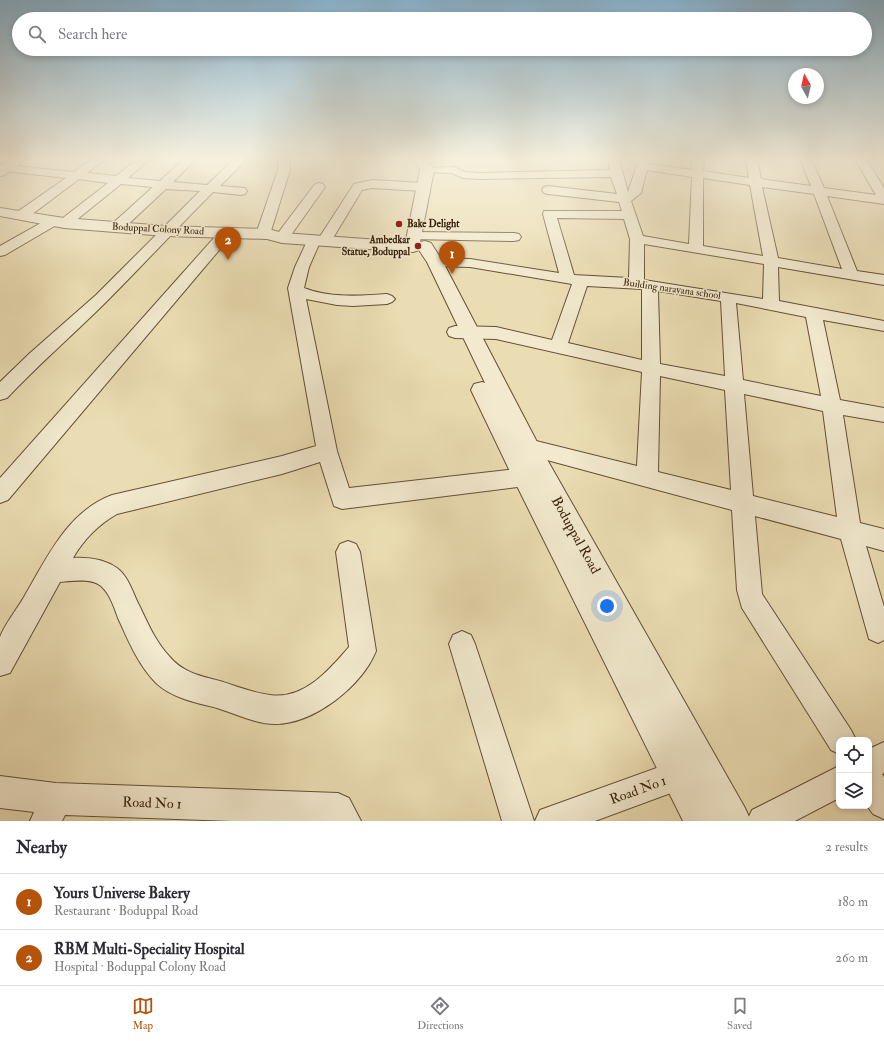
<!DOCTYPE html>
<html lang="en">
<head>
<meta charset="utf-8">
<style>
  :root { --surface:#fff; --page:#f7f7f7; --text:#2b2b33; --muted:#7c7c81; --line:#e1e1e2; --accent:#b45309 }
  body { margin:0; font-family:"IM FELL Double Pica",serif; background:var(--page); color:var(--text) }
  .controls { position:absolute; right:12px; bottom:12px; display:grid; overflow:hidden; border-radius:8px; box-shadow:0 2px 6px #0003 }
  .controls button { width:36px; height:36px; display:grid; place-items:center; padding:0; border:0; border-bottom:1px solid var(--line); background:var(--surface); color:var(--text); font:20px sans-serif }
  .compass { position:absolute; left:788px; top:68px; width:36px; height:36px; border-radius:50%; background:var(--surface); box-shadow:0 2px 6px #0003; rotate:352deg }
  .you { position:absolute; left:607px; top:606px; width:14px; height:14px; margin:-10px; border:3px solid #fff; border-radius:50%; background:#1a73e8; box-shadow:0 0 0 6px #1a73e833 }
  .badge { display:grid; place-items:center; width:26px; height:26px; border-radius:50%; background:var(--accent); color:#fff; font-size:13px; font-weight:700 }
  .pin { position:absolute; translate:-50% -33px; filter:drop-shadow(0 1px 2px #0008) }
  .pin::after { content:''; position:absolute; top:21px; width:14px; height:12px; background:inherit; clip-path:polygon(0 0,100% 0,50% 100%) }
  .list { margin:0; padding:0; list-style:none }
  h2 { display:flex; justify-content:space-between; align-items:center; height:52px; margin:0; padding:0 16px; font-size:17px }
  h2 small { font-size:13px; font-weight:400; color:var(--muted) }
  .list li { display:grid; grid-template-columns:26px 1fr auto; gap:12px; align-items:center; box-sizing:border-box; height:56px; padding:0 16px; border-top:1px solid var(--line) }
  .list b { display:block; font-size:15px; white-space:nowrap }
  .list p { margin:0; font-size:13px; white-space:nowrap; color:var(--muted) }
  .list em { font-size:13px; font-style:normal; color:var(--muted) }
  .icon { flex:none; width:22px; height:22px; fill:none; stroke:currentColor; stroke-width:2; stroke-linecap:round; stroke-linejoin:round }
  .map { position:relative; flex:none; width:884px; height:821px; overflow:hidden }
  .search { position:absolute; background:var(--surface); box-shadow:0 2px 6px #0003; left:12px; right:12px; top:12px; height:44px; display:flex; align-items:center; gap:10px; box-sizing:border-box; padding:0 14px; border-radius:22px; color:var(--muted); font-size:15px }
  .sheet { height:164px; background:var(--surface) }
  nav { display:flex; justify-content:space-around; align-items:center; box-sizing:border-box; height:56px; border-top:1px solid var(--line); background:var(--surface); font-size:11px; color:var(--muted) }
  nav a { display:grid; justify-items:center; gap:2px }
  nav .on { color:var(--accent) }
  .map>svg:first-child { display:block }
  .lines { fill:none; stroke-linecap:round; stroke-linejoin:round }
  .minor-casing { stroke:#664f36; stroke-width:2 }
  .tertiary-casing { stroke:#664f36; stroke-width:2 }
  .minor { fill:#f2e9ce; fill-rule:evenodd }
  .tertiary { fill:#f2e9ce; fill-rule:evenodd }
  .poi-dot { fill:#8f2418; stroke:#f2e9ce; stroke-width:1.5 }
  .labels { text-anchor:middle; dominant-baseline:central; stroke-width:3; stroke-linejoin:round; paint-order:stroke }
  .far-poi-label { font-size:10px; font-weight:bold; fill:#3a200c; stroke:#f2e9ce; text-anchor:start }
  .far-street-label { font-size:10px; fill:#3a200c; stroke:#f2e9ce }
  .near-street-label { font-size:14px; fill:#3a200c; stroke:#f2e9ce }
</style>
</head>
<body>
<div class="map">
<svg width="884" height="821" viewBox="0 0 884 821">
  <rect width="100%" height="100%" fill="#ebddb3"/>
  <filter id="stains"><feTurbulence type="fractalNoise" baseFrequency=".005" numOctaves="4"/><feColorMatrix values="0 0 0 0 .2 0 0 0 0 .09 0 0 0 0 .02 0 0 0 .5 -.17"/></filter>
  <radialGradient id="worn" r=".72"><stop offset=".6" stop-color="#630" stop-opacity="0"/><stop offset="1" stop-color="#630" stop-opacity=".3"/></radialGradient>
  <g class="lines">
    <defs>
      <g id="minor">
        <path d="M 92,159 L 105,159 L 87,173 L 116,176 L 138,159 L 150,159 L 128,178 L 160,181 L 184,159 L 196,159 L 173,182 L 207,185 L 234,159 L 243,159 L 245,161 L 220,186 L 245,188 L 247,191 L 245,194 L 241,195 L 213,192 C 177,228 143,265 107,301 C 74,334 39,364 7,398 L 0,400 L 0,382 L 30,353 L 96,295 L 200,191 L 166,189 L 122,230 L 112,230 L 110,227 L 112,224 L 153,187 L 121,184 L 69,226 L 64,227 L 58,224 L 5,255 L 0,256 L 0,246 L 48,219 L 53,218 L 59,221 L 108,183 L 79,179 L 27,218 L 17,218 L 16,215 L 17,212 L 66,178 L 5,171 L 0,169 L 1,166 L 5,165 L 74,172 Z"/>
        <polygon points="278,159 289,159 290,170 270,234 268,237 258,237 256,234 278,170"/>
        <path d="M 608,159 L 619,159 L 628,192 L 637,165 L 635,159 L 646,159 L 647,163 L 650,164 L 692,170 L 692,159 L 704,159 L 703,171 L 749,178 L 746,159 L 757,159 L 761,179 L 811,186 L 800,159 L 811,159 L 824,188 L 876,195 L 855,159 L 866,159 L 884,188 L 884,204 L 827,196 L 857,271 L 884,275 L 884,285 L 778,267 L 779,301 L 884,321 L 884,331 L 823,320 L 840,400 L 884,408 L 884,422 L 843,415 L 860,523 L 884,529 L 884,551 L 866,546 L 884,607 L 884,640 L 878,643 L 869,639 L 841,539 L 755,516 L 762,594 L 851,730 L 856,740 L 839,740 L 839,754 L 831,750 L 742,608 L 737,590 L 732,510 L 521,453 L 518,447 L 521,441 L 528,439 L 637,466 L 642,372 L 496,339 L 455,338 L 449,336 L 447,332 L 449,328 L 455,326 L 496,327 L 552,340 L 572,284 L 470,267 L 435,266 L 430,265 L 428,262 L 430,259 L 435,258 L 470,259 L 559,273 L 543,214 L 544,211 L 622,211 L 619,202 L 548,194 L 544,193 L 542,190 L 544,187 L 548,186 L 617,194 L 611,177 L 480,179 L 463,178 L 452,173 L 423,172 L 421,170 L 423,168 L 454,167 L 465,172 L 480,173 L 610,170 ZM 647,170 L 692,177 L 689,244 L 643,236 L 631,201 L 641,193 ZM 703,178 L 750,185 L 763,256 L 703,246 ZM 762,187 L 814,194 L 842,269 L 778,258 ZM 557,218 L 624,219 L 630,239 L 629,278 L 574,275 ZM 644,244 L 764,264 L 763,299 L 644,280 ZM 587,286 L 642,289 L 642,360 L 568,343 ZM 658,291 L 721,301 L 725,376 L 660,364 ZM 736,303 L 806,317 L 821,396 L 743,380 ZM 660,376 L 725,390 L 731,490 L 658,472 ZM 744,394 L 823,411 L 837,517 L 753,496 Z"/>
        <path d="M 372,180 L 423,183 L 427,184 L 429,187 L 427,190 L 423,191 L 372,188 L 362,190 L 330,243 L 325,244 L 320,242 L 309,267 L 304,288 C 329,298 360,296 387,294 L 392,296 L 395,299 L 392,302 L 387,304 L 353,306 L 337,305 L 306,299 L 337,451 L 349,488 L 525,468 L 532,471 L 536,477 L 532,483 L 525,486 L 342,509 L 334,506 L 320,462 L 282,474 L 117,514 C 98,525 84,539 73,558 C 88,557 104,559 117,568 C 129,577 133,594 140,607 C 148,624 156,642 169,656 C 183,673 201,676 220,681 C 236,686 253,693 270,695 C 304,700 329,670 349,647 L 336,552 L 340,544 L 348,541 L 356,544 L 360,552 L 376,651 C 362,686 314,724 275,724 C 256,724 236,714 217,708 C 197,703 172,698 156,683 C 138,665 128,640 118,618 C 114,607 110,594 101,586 C 91,578 72,581 60,582 L 10,673 L 0,676 C 0,667 0,644 0,637 C 5,624 17,609 24,597 C 47,558 67,512 112,495 L 282,456 L 316,446 L 288,288 L 295,267 L 309,237 L 314,236 L 319,238 L 354,184 Z"/>
        <polygon points="319,183 323,184 325,187 291,235 281,235 279,232 281,229 315,184"/>
        <polygon points="226,229 231,230 233,233 231,236 8,500 0,503 0,478 221,230"/>
        <polygon points="415,232 514,233 519,234 521,237 519,240 514,241 410,239 408,236 410,233"/>
        <polygon points="462,631 471,635 475,644 534,821 502,821 449,644 453,635"/>
        <polygon points="884,742 884,773 882,774 884,777 884,819 873,814 867,806 869,806 869,749"/>
        <polygon points="687,757 698,761 702,772 698,783 595,821 535,821 540,810"/>
        <polygon points="839,766 839,798 795,821 747,821 752,810"/>
        <polygon points="0,776 56,783 338,793 349,798 361,821 232,821 65,815 62,821 30,821 34,812 0,808"/>
      </g>
      <g id="tertiary">
        <polygon points="10,159 25,159 5,175 0,176 0,166"/>
        <polygon points="414,159 427,159 434,170 420,242 425,241 431,243 443,262 536,440 745,808 751,821 683,821 516,484 471,390 474,384 482,382 485,383 427,262 419,250 413,252 282,243 267,239 166,236 64,228 0,216 0,208 64,218 166,226 268,229 283,233 407,242 406,240 420,170"/>
      </g>
    </defs>
    <use href="#minor" class="minor-casing"/>
    <use href="#tertiary" class="tertiary-casing"/>
    <use href="#minor" class="minor"/>
    <use href="#tertiary" class="tertiary"/>
  </g>
  <linearGradient id="sky" x2="0" y2="1"><stop stop-color="#89b6d4"/><stop offset="0.58" stop-color="#f6f0dd"/><stop offset="1" stop-color="#f6f0dd" stop-opacity="0"/></linearGradient>
  <rect width="884" height="274" fill="url(#sky)"/>
  <g class="poi-dot">
    <circle cx="399" cy="224" r="4"/>
    <circle cx="418" cy="246" r="4"/>
  </g>
  <g class="labels">
    <g class="far-poi-label">
      <text x="407" y="224">Bake Delight</text>
      <text x="410" y="240" text-anchor="end">Ambedkar<tspan x="410" dy="12">Statue, Boduppal</tspan></text>
    </g>
    <g class="far-street-label">
      <text transform="translate(158 229) rotate(3)">Boduppal Colony Road</text>
      <text transform="translate(672 289) rotate(8)">Building narayana school</text>
    </g>
    <g class="near-street-label">
      <text transform="translate(576 535) rotate(61)">Boduppal Road</text>
      <text transform="translate(638 790) rotate(-20)">Road No 1</text>
      <text transform="translate(152 803) rotate(2)">Road No 1</text>
    </g>
  </g>
  <rect width="100%" height="100%" filter="url(#stains)"/>
  <rect width="100%" height="100%" fill="url(#worn)"/>
</svg>
<div class="controls">
<button><svg class="icon" aria-label="locate" viewBox="0 0 24 24"><circle cx="12" cy="12" r="6"/><path d="M12 2v4M12 18v4M2 12h4M18 12h4"/></svg></button>
<button><svg class="icon" aria-label="layers" viewBox="0 0 24 24"><path d="M12 4l9 5-9 5-9-5zM3 14l9 5 9-5"/></svg></button>
</div>
<svg class="compass" viewBox="-18 -18 36 36"><path d="M0-13l5 13h-10z" fill="#e53935"/><path d="M0 13l5-13h-10z" fill="#7c7c81"/></svg>
<div class="you"></div>
<div class="pin badge" style="left:452px;top:274px">1</div>
<div class="pin badge" style="left:228px;top:260px">2</div>
<div class="search"><svg class="icon" aria-label="search" viewBox="0 0 24 24"><circle cx="10" cy="10" r="6"/><path d="M15 15l6 6"/></svg>Search here</div>
</div>
<section class="sheet">
<h2>Nearby<small>2 results</small></h2>
<ul class="list">
<li><span class="badge">1</span><div><b>Yours Universe Bakery</b><p>Restaurant · Boduppal Road</p></div><em>180 m</em></li>
<li><span class="badge">2</span><div><b>RBM Multi-Speciality Hospital</b><p>Hospital · Boduppal Colony Road</p></div><em>260 m</em></li>
</ul>
</section>
<nav>
<a class="on"><svg class="icon" aria-label="map" viewBox="0 0 24 24"><path d="M3 6l6-2 6 2 6-2v14l-6 2-6-2-6 2zM9 4v14M15 6v14"/></svg>Map</a>
<a><svg class="icon" aria-label="directions" viewBox="0 0 24 24"><path d="M12 3l9 9-9 9-9-9zM9 14v-3h6M13 9l2 2-2 2"/></svg>Directions</a>
<a><svg class="icon" aria-label="saved" viewBox="0 0 24 24"><path d="M7 4h10v16l-5-4-5 4z"/></svg>Saved</a>
</nav>
</body>
</html>
